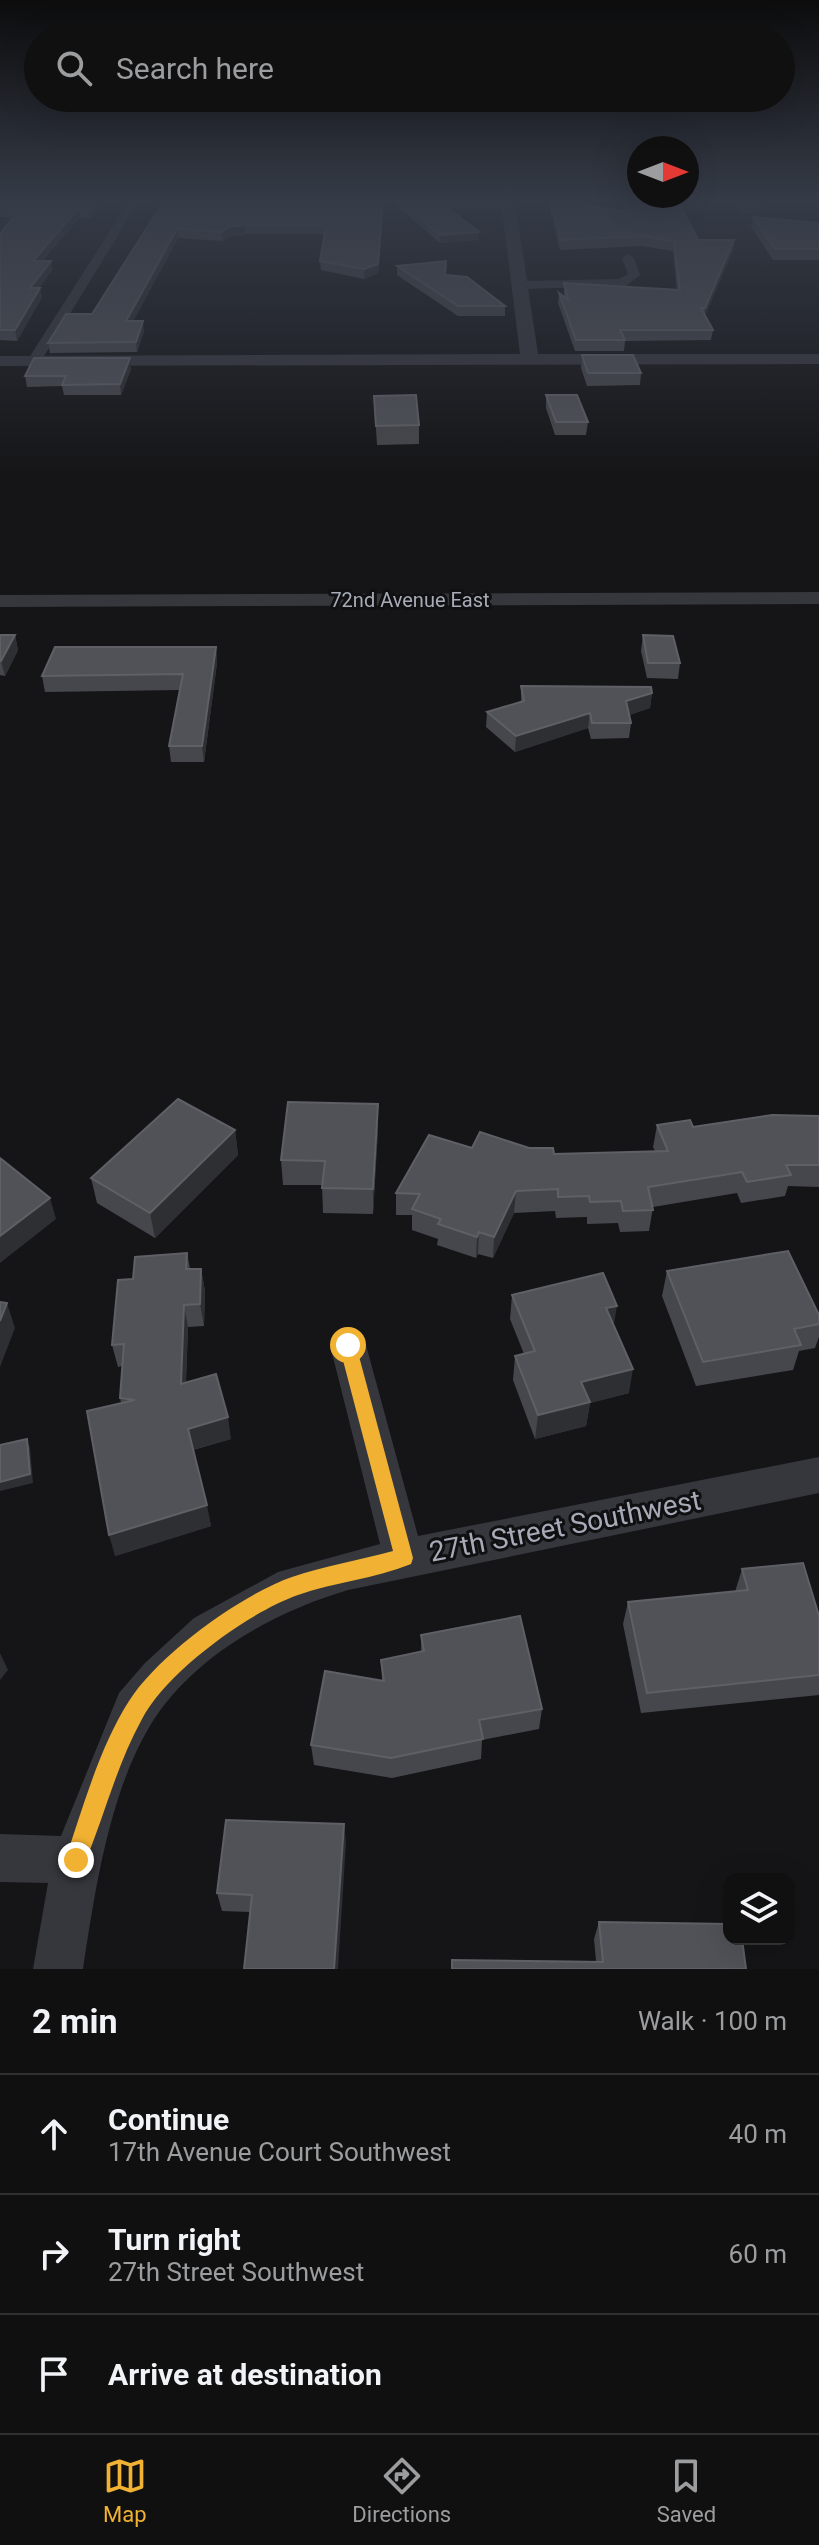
<!DOCTYPE html>
<html lang="en">
<head>
<meta charset="utf-8">
<style>
  :root { --surface:#101011; --page:#1e1e1f; --text:#f1f3f6; --muted:#9c9d9f; --line:#303031; --accent:#f1b233 }
  body { margin:0; font-family:Roboto,sans-serif; background:var(--page); color:var(--text) }
  .controls { position:absolute; right:24px; bottom:24px; display:grid; overflow:hidden; border-radius:16px; box-shadow:0 8px 32px #0002 }
  .controls button { width:72px; height:72px; display:grid; place-items:center; padding:0; border:0; border-bottom:2px solid var(--line); background:var(--surface); color:var(--text); font:40px sans-serif }
  .compass { position:absolute; left:627px; top:136px; width:72px; height:72px; border-radius:50%; background:var(--surface); box-shadow:0 8px 32px #0002; rotate:90deg }
  .stop { position:absolute; width:24px; height:24px; margin:-18px; border:6px solid #f1b233; border-radius:50%; background:#fff }
  .stop.end { background:#f1b233; border-color:#fff; box-shadow:0 2px 8px #0008 }
  .list { margin:0; padding:0; list-style:none }
  h2 { display:flex; justify-content:space-between; align-items:center; height:104px; margin:0; padding:0 32px; font-size:34px }
  h2 small { font-size:26px; font-weight:400; color:var(--muted) }
  .list li { display:grid; grid-template-columns:52px 1fr auto; gap:24px; align-items:center; box-sizing:border-box; height:120px; padding:0 32px; border-top:2px solid var(--line) }
  .list b { display:block; font-size:30px; white-space:nowrap }
  .list p { margin:0; font-size:26px; white-space:nowrap; color:var(--muted) }
  .list em { font-size:26px; font-style:normal; color:var(--muted) }
  .icon { flex:none; width:44px; height:44px; fill:none; stroke:currentColor; stroke-width:2; stroke-linecap:round; stroke-linejoin:round }
  .map { position:relative; flex:none; width:819px; height:1969px; overflow:hidden }
  .search { position:absolute; background:var(--surface); box-shadow:0 8px 32px #0002; left:24px; right:24px; top:24px; height:88px; display:flex; align-items:center; gap:20px; box-sizing:border-box; padding:0 28px; border-radius:44px; color:var(--muted); font-size:30px }
  .sheet { height:464px; background:var(--surface) }
  nav { display:flex; justify-content:space-around; align-items:center; box-sizing:border-box; height:112px; border-top:2px solid var(--line); background:var(--surface); font-size:22px; color:var(--muted) }
  nav a { display:grid; justify-items:center; gap:4px }
  nav .on { color:var(--accent) }
  .map>svg:first-child { display:block }
  .lines { fill:none; stroke-linecap:round; stroke-linejoin:round }
  .minor { fill:#36373c; fill-rule:evenodd }
  .tertiary { fill:#36373c; fill-rule:evenodd }
  .wall { fill:#46474c }
  .shaded-wall { fill:#2e2f32 }
  .building { fill:#515258; stroke:#5e6066; stroke-width:2 }
  .route { fill:#f1b233 }
  .labels { text-anchor:middle; dominant-baseline:central; stroke-width:6; stroke-linejoin:round; paint-order:stroke }
  .far-street-label { font-size:20px; fill:#a7abb7; stroke:#101012 }
  .near-street-label { font-size:28px; fill:#a7abb7; stroke:#101012 }
</style>
</head>
<body>
<div class="map">
<svg width="819" height="1969" viewBox="0 0 819 1969">
  <rect width="100%" height="100%" fill="#151517"/>
  <g class="lines">
    <g class="minor">
      <polygon points="129,201 139,201 41,361 29,364 27,361"/>
      <polygon points="509,201 513,206 406,207 401,204 406,201"/>
      <polygon points="628,254 634,258 640,275 626,286 522,289 516,285 522,281 619,279 628,274 622,258"/>
      <polygon points="819,592 819,604 0,607 0,595"/>
      <path d="M 348,1329 L 361,1334 L 366,1345 L 418,1536 L 819,1457 L 819,1493 L 348,1590 C 274,1612 193,1656 151,1724 C 109,1793 95,1891 83,1969 L 33,1969 L 48,1883 L 0,1882 L 0,1834 L 61,1836 L 119,1693 L 145,1663 L 194,1618 L 278,1572 L 380,1544 L 330,1345 L 335,1334 Z"/>
    </g>
    <polygon class="tertiary" points="501,201 515,201 538,354 819,354 819,364 0,366 0,356 520,354"/>
  </g>
  <g class="wall">
    <polygon points="0,201 104,201 92,218 79,218 42,261 51,261 52,270 39,288 42,297 17,341 0,340 0,234 13,217 0,217"/>
    <polygon points="164,201 384,201 378,273 364,279 321,270 320,261 325,234 245,234 229,236 222,241 178,238 133,321 144,331 137,352 50,353 48,343 92,314"/>
    <polygon points="391,201 427,201 478,240 440,243 398,207 398,204 397,206"/>
    <polygon points="548,201 585,201 586,205 698,240 734,240 733,250 705,315 713,330 711,340 625,341 624,351 575,351 558,303 559,293 564,297 564,283 677,290 673,251 642,246 560,250"/>
    <polygon points="733,201 784,201 743,215"/>
    <polygon points="753,217 819,223 819,260 773,260 751,227"/>
    <polygon points="397,266 445,275 505,306 505,316 458,316 397,275"/>
    <polygon points="582,355 641,373 640,385 587,386 581,368"/>
    <polygon points="131,369 121,395 64,395 62,386 27,387 25,376"/>
    <polygon points="546,395 588,422 586,435 555,435 546,408"/>
    <polygon points="374,396 419,425 419,444 377,445"/>
    <polygon points="0,635 15,635 18,650 5,676 0,675"/>
    <polygon points="643,635 680,663 678,679 647,678 641,651"/>
    <polygon points="216,647 217,663 204,762 171,762 169,746 180,690 45,692 42,676"/>
    <polygon points="521,686 652,693 650,708 629,715 631,723 629,738 591,739 588,728 515,752 486,727 487,712 521,702"/>
    <polygon points="378,1104 378,1129 373,1214 323,1213 322,1185 283,1185 281,1160"/>
    <polygon points="819,1116 819,1187 788,1186 785,1196 741,1203 737,1193 653,1207 649,1231 620,1232 618,1223 587,1224 587,1217 556,1218 555,1211 514,1213 493,1258 478,1254 476,1258 437,1245 438,1239 412,1230 412,1215 396,1215 396,1193 472,1148 529,1148 554,1154 655,1151 653,1147 657,1125 693,1127"/>
    <polygon points="235,1130 238,1155 155,1238 97,1203 91,1178"/>
    <polygon points="187,1253 190,1269 201,1269 205,1291 204,1326 188,1327 186,1382 231,1439 193,1450 211,1526 115,1556 121,1403 120,1398 122,1366 118,1367 112,1345 133,1279"/>
    <polygon points="667,1271 819,1315 819,1337 815,1348 799,1351 793,1370 696,1386 662,1296"/>
    <polygon points="512,1295 614,1327 629,1393 590,1403 586,1426 535,1439 513,1380 515,1356 524,1354 510,1319"/>
    <polygon points="742,1569 819,1616 819,1695 641,1713 623,1624 628,1602 735,1592"/>
    <polygon points="421,1635 542,1709 539,1729 482,1740 481,1759 392,1778 314,1765 311,1745 382,1681 381,1660 421,1652"/>
    <polygon points="346,1842 250,1912 222,1911 217,1893"/>
    <polygon points="599,1922 746,1969 451,1969 452,1960 596,1961 594,1939"/>
  </g>
  <g class="shaded-wall">
    <polygon points="97,201 104,201 92,218 90,209"/>
    <polygon points="383,201 378,273 364,279 364,269"/>
    <polygon points="759,201 784,201 743,215 744,206"/>
    <polygon points="78,209 79,218 35,270 33,261"/>
    <polygon points="245,225 245,234 229,236 222,241 222,232 228,227"/>
    <polygon points="177,229 178,238 128,331 126,321"/>
    <polygon points="479,232 478,240 440,243 440,235"/>
    <polygon points="734,240 733,250 704,318 705,308"/>
    <polygon points="51,261 52,270 32,297 30,288"/>
    <polygon points="40,288 42,297 17,341 15,330"/>
    <polygon points="143,321 144,331 137,352 136,342"/>
    <polygon points="130,358 131,369 121,395 120,384"/>
    <polygon points="15,635 18,650 5,676 1,661"/>
    <polygon points="216,647 217,663 204,762 202,746"/>
    <polygon points="652,693 650,708 624,717 626,701"/>
    <polygon points="590,713 588,728 515,752 516,736"/>
    <polygon points="378,1104 378,1129 373,1214 373,1189"/>
    <polygon points="235,1130 238,1155 155,1238 150,1213"/>
    <polygon points="516,1191 514,1213 493,1258 494,1237"/>
    <polygon points="50,1198 56,1219 0,1263 0,1236"/>
    <polygon points="479,1232 478,1254 476,1258 477,1237"/>
    <polygon points="201,1269 205,1291 204,1326 200,1304"/>
    <polygon points="7,1303 15,1328 0,1367 0,1321"/>
    <polygon points="184,1305 188,1327 185,1405 181,1384"/>
    <polygon points="617,1306 613,1330 606,1308"/>
    <polygon points="633,1369 629,1393 590,1403 586,1426 535,1439 538,1415 581,1382"/>
    <polygon points="228,1417 231,1439 192,1450 188,1429"/>
    <polygon points="27,1439 30,1448 33,1483 0,1491 0,1482"/>
    <polygon points="207,1505 211,1526 115,1556 109,1535"/>
    <polygon points="0,1653 8,1670 0,1680"/>
    <polygon points="344,1824 346,1842 338,1969 334,1969"/>
  </g>
  <g class="building">
    <polygon points="0,201 97,201 90,209 78,209 33,261 51,261 30,288 40,288 15,330 0,330 0,234 20,208 0,208"/>
    <polygon points="164,201 383,201 378,264 364,269 320,261 326,225 245,225 228,227 222,232 177,229 126,321 143,321 136,342 48,343 66,314 92,314"/>
    <polygon points="400,201 440,202 479,232 440,235"/>
    <polygon points="551,201 585,201 586,205 623,211 627,201 678,201 698,240 734,240 705,308 701,308 713,330 620,330 625,340 576,340 559,293 568,300 564,283 680,290 674,242 643,236 561,240"/>
    <polygon points="740,201 759,201 744,206"/>
    <polygon points="753,217 819,223 819,249 775,249"/>
    <polygon points="446,261 445,275 467,277 505,306 458,306 397,266"/>
    <polygon points="582,355 633,355 641,373 588,373"/>
    <polygon points="34,358 130,358 120,384 62,385 66,376 25,376"/>
    <polygon points="416,395 419,425 376,426 374,396"/>
    <polygon points="546,395 577,395 588,422 556,422"/>
    <polygon points="0,635 15,635 1,661 0,661"/>
    <polygon points="643,635 673,636 680,663 648,663"/>
    <polygon points="55,647 216,647 202,746 169,746 183,674 42,676"/>
    <polygon points="521,686 651,687 652,693 626,701 631,723 592,723 590,713 516,736 487,712 524,701"/>
    <polygon points="178,1099 235,1130 150,1213 91,1178"/>
    <polygon points="288,1102 378,1104 373,1189 322,1188 325,1161 281,1160"/>
    <polygon points="772,1115 819,1116 819,1165 786,1165 791,1175 747,1182 742,1172 648,1187 653,1210 623,1211 621,1201 590,1202 589,1196 558,1197 558,1189 516,1191 494,1237 479,1232 477,1237 438,1224 441,1219 412,1209 420,1194 396,1193 429,1135 472,1148 480,1132 529,1148 553,1148 554,1154 668,1151 657,1125 690,1120 693,1127"/>
    <polygon points="0,1158 50,1198 0,1236"/>
    <polygon points="788,1251 819,1315 819,1324 794,1329 801,1345 703,1362 667,1271"/>
    <polygon points="187,1253 186,1269 201,1269 200,1304 184,1305 181,1384 216,1374 228,1417 188,1429 207,1505 109,1535 87,1411 135,1400 120,1398 124,1344 112,1345 118,1280 133,1279 135,1257"/>
    <polygon points="603,1273 617,1306 606,1308 633,1369 581,1382 590,1402 538,1415 515,1356 535,1351 512,1295"/>
    <polygon points="0,1302 7,1303 0,1321"/>
    <polygon points="27,1439 30,1474 0,1482 0,1445"/>
    <polygon points="803,1563 819,1616 819,1675 647,1693 628,1602 748,1590 742,1569"/>
    <polygon points="520,1616 542,1709 479,1720 483,1739 391,1758 311,1745 325,1671 384,1681 381,1660 424,1651 421,1635"/>
    <polygon points="226,1820 344,1824 334,1969 244,1969 252,1895 217,1893"/>
    <polygon points="599,1922 729,1924 729,1939 742,1939 746,1969 452,1969 452,1960 603,1962"/>
  </g>
  <linearGradient id="sky" x2="0" y2="1"><stop stop-color="#0c0c0d"/><stop offset="0.42" stop-color="#353b47"/><stop offset="1" stop-color="#353b47" stop-opacity="0"/></linearGradient>
  <rect width="819" height="476" fill="url(#sky)"/>
  <path class="route" d="M 348,1338 L 356,1345 L 413,1558 L 411,1564 C 375,1579 334,1582 298,1595 C 249,1612 166,1672 142,1719 C 116,1766 104,1818 83,1867 L 76,1871 L 68,1867 L 65,1860 C 83,1808 99,1748 129,1701 C 158,1655 240,1595 292,1577 C 325,1566 360,1560 393,1551 L 339,1345 Z"/>
  <g class="labels">
    <g class="far-street-label">
      <text x="410" y="600">72nd Avenue East</text>
    </g>
    <g class="near-street-label">
      <text transform="translate(565 1526) rotate(-11)">27th Street Southwest</text>
    </g>
  </g>
</svg>
<div class="controls">
<button><svg class="icon" aria-label="layers" viewBox="0 0 24 24"><path d="M12 4l9 5-9 5-9-5zM3 14l9 5 9-5"/></svg></button>
</div>
<svg class="compass" viewBox="-18 -18 36 36"><path d="M0-13l5 13h-10z" fill="#e53935"/><path d="M0 13l5-13h-10z" fill="#9c9d9f"/></svg>
<div class="stop" style="left:348px;top:1345px"></div>
<div class="stop end" style="left:76px;top:1860px"></div>
<div class="search"><svg class="icon" aria-label="search" viewBox="0 0 24 24"><circle cx="10" cy="10" r="6"/><path d="M15 15l6 6"/></svg>Search here</div>
</div>
<section class="sheet">
<h2>2 min<small>Walk · 100 m</small></h2>
<ul class="list">
<li><svg class="icon" aria-label="ahead" viewBox="0 0 24 24"><path d="M12 20V5M6 11l6-6 6 6"/></svg><div><b>Continue</b><p>17th Avenue Court Southwest</p></div><em>40 m</em></li>
<li><svg class="icon" aria-label="right" viewBox="0 0 24 24"><path d="M7 20v-9h11M14 6l5 5-5 5"/></svg><div><b>Turn right</b><p>27th Street Southwest</p></div><em>60 m</em></li>
<li><svg class="icon" aria-label="arrive" viewBox="0 0 24 24"><path d="M6 21V4h12l-3 4 3 4H6"/></svg><div><b>Arrive at destination</b></div></li>
</ul>
</section>
<nav>
<a class="on"><svg class="icon" aria-label="map" viewBox="0 0 24 24"><path d="M3 6l6-2 6 2 6-2v14l-6 2-6-2-6 2zM9 4v14M15 6v14"/></svg>Map</a>
<a><svg class="icon" aria-label="directions" viewBox="0 0 24 24"><path d="M12 3l9 9-9 9-9-9zM9 14v-3h6M13 9l2 2-2 2"/></svg>Directions</a>
<a><svg class="icon" aria-label="saved" viewBox="0 0 24 24"><path d="M7 4h10v16l-5-4-5 4z"/></svg>Saved</a>
</nav>
</body>
</html>
